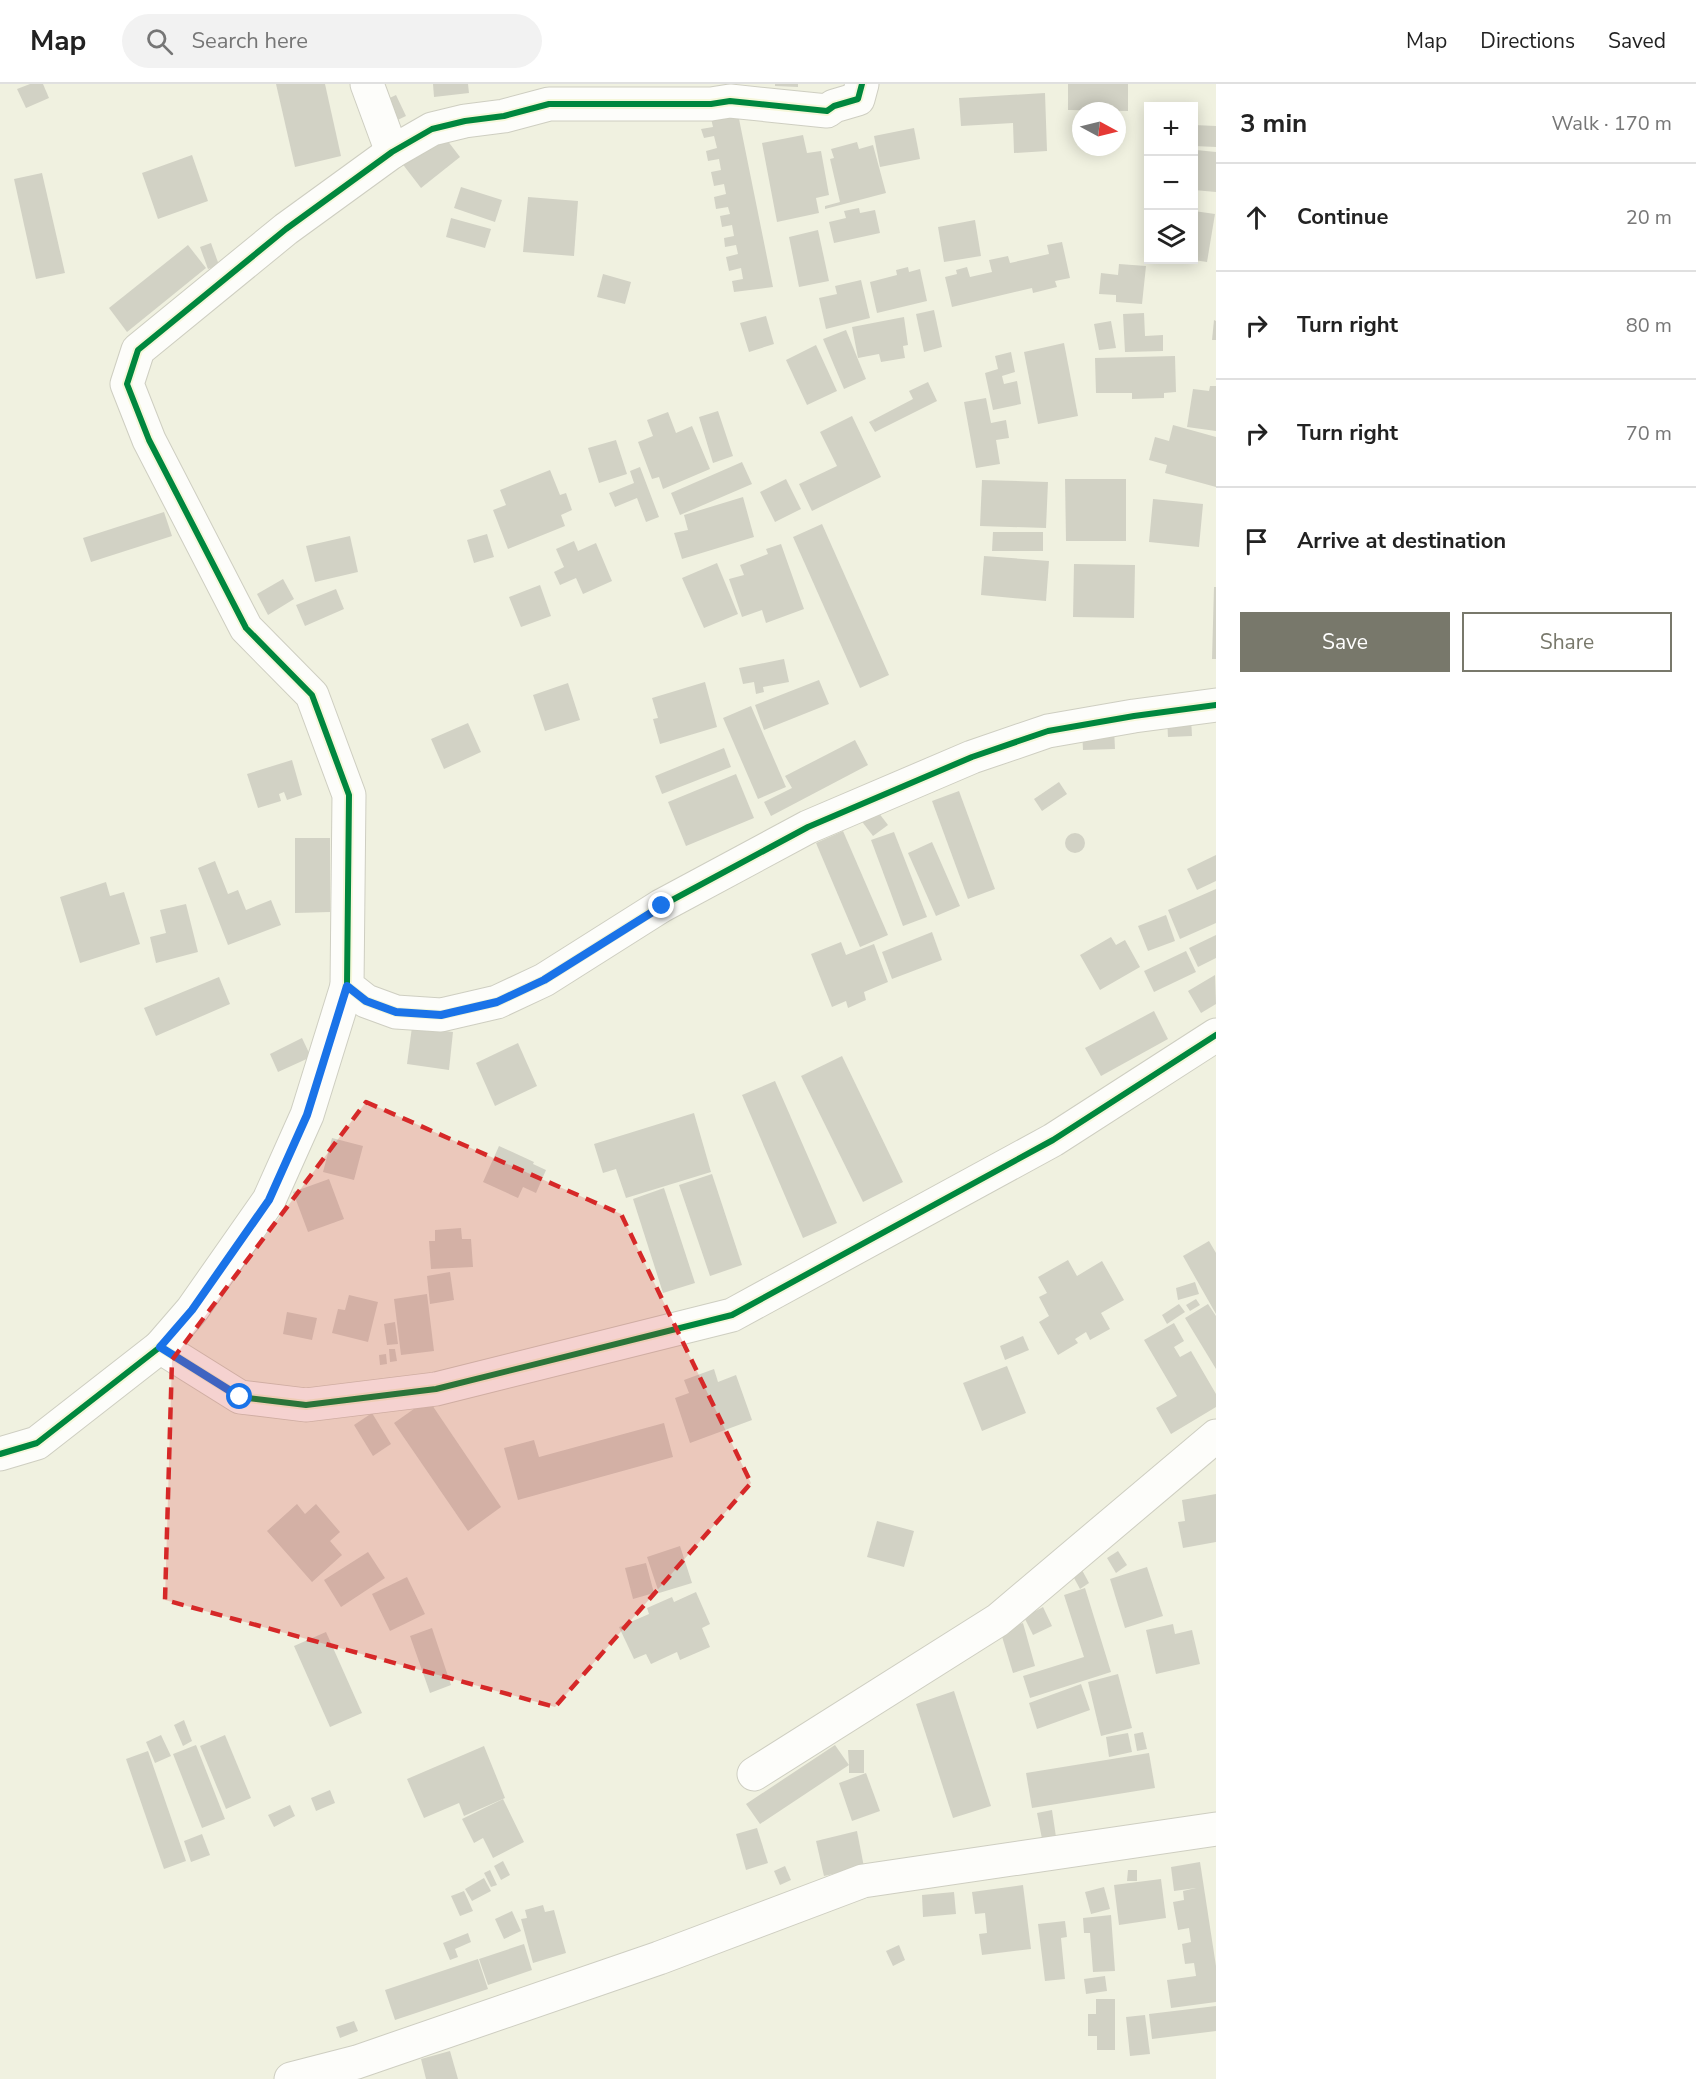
<!DOCTYPE html>
<html lang="en">
<head>
<meta charset="utf-8">
<style>
  :root { --surface:#fff; --page:#f2f2f2; --text:#222; --muted:#767676; --line:#e0e0e0; --accent:#78786b }
  body { margin:0; font-family:"Nunito Sans",sans-serif; background:var(--page); color:var(--text) }
  .controls { position:absolute; right:18px; top:18px; display:grid; overflow:hidden; border-radius:0px; box-shadow:0 3px 15px #0003 }
  .controls button { width:54px; height:54px; display:grid; place-items:center; padding:0; border:0; border-bottom:2px solid var(--line); background:var(--surface); color:var(--text); font:30px sans-serif }
  .compass { position:absolute; left:1072px; top:18px; width:54px; height:54px; border-radius:50%; background:var(--surface); box-shadow:0 3px 15px #0003; rotate:97deg }
  .stop { position:absolute; width:18px; height:18px; margin:-14px; border:4px solid #1a73e8; border-radius:50%; background:#fff }
  .stop.end { background:#1a73e8; border-color:#fff; box-shadow:0 2px 6px #0008 }
  .list { margin:0; padding:0; list-style:none }
  h2 { display:flex; justify-content:space-between; align-items:center; height:78px; margin:0; padding:0 24px; font-size:26px }
  h2 small { font-size:20px; font-weight:400; color:var(--muted) }
  .list li { display:grid; grid-template-columns:39px 1fr auto; gap:18px; align-items:center; box-sizing:border-box; height:108px; padding:0 24px; border-top:2px solid var(--line) }
  .list b { display:block; font-size:22px; white-space:nowrap }
  .list em { font-size:20px; font-style:normal; color:var(--muted) }
  .actions { display:flex; gap:12px; padding:18px 24px }
  .actions a { flex:1; padding:14px 0; border:2px solid var(--accent); border-radius:0px; text-align:center; font-size:21px; color:var(--accent) }
  .actions .main { background:var(--accent); color:#fff }
  .icon { flex:none; width:33px; height:33px; fill:none; stroke:currentColor; stroke-width:2; stroke-linecap:round; stroke-linejoin:round }
  .map { position:relative; flex:none; width:1216px; height:1995px; overflow:hidden }
  header { display:flex; align-items:center; gap:36px; box-sizing:border-box; height:84px; padding:0 30px; background:var(--surface); border-bottom:2px solid var(--line) }
  header strong { font-size:28px }
  nav { display:flex; gap:33px; margin-inline-start:auto; font-size:21px }
  .search { width:420px; height:54px; background:var(--page); display:flex; align-items:center; gap:15px; box-sizing:border-box; padding:0 21px; border-radius:33px; color:var(--muted); font-size:22px }
  main { display:flex }
  aside { flex:1; background:var(--surface) }
  .map>svg:first-child { display:block }
  .building { fill:#d2d2c5 }
  .lines { fill:none; stroke-linecap:round; stroke-linejoin:round }
  .minor-casing { stroke:#cecec1; stroke-width:35 }
  .minor { stroke:#fdfdfa; stroke-width:33 }
  .cycleway-casing { stroke:#f6f7da; stroke-width:10 }
  .cycleway { stroke:#00873e; stroke-width:6 }
  .route { stroke:#1a73e8; stroke-width:8 }
  .marked { fill:#d62828; fill-opacity:0.2; stroke:#d62828; stroke-width:4.5; stroke-dasharray:12 8; stroke-linejoin:round }
</style>
</head>
<body>
<header>
<strong>Map</strong>
<div class="search"><svg class="icon" aria-label="search" viewBox="0 0 24 24"><circle cx="10" cy="10" r="6"/><path d="M15 15l6 6"/></svg>Search here</div>
<nav><a>Map</a><a>Directions</a><a>Saved</a></nav>
</header>
<main>
<div class="map">
<svg width="1216" height="1995" viewBox="0 0 1216 1995">
  <rect width="100%" height="100%" fill="#f0f1e0"/>
  <g class="building">
    <polygon points="30,0 43,0 49,14 26,24 17,5"/>
    <polygon points="276,0 325,0 341,72 295,83"/>
    <polygon points="433,0 468,0 469,9 434,13"/>
    <polygon points="775,0 798,0 798,3 775,2"/>
    <polygon points="1068,0 1128,0 1128,27 1068,26"/>
    <polygon points="1045,9 1047,67 1014,69 1013,39 961,42 959,14"/>
    <polygon points="396,11 406,32 387,41 377,20"/>
    <polygon points="737,25 773,203 734,208 732,197 743,195 741,184 729,187 726,173 738,170 736,161 725,163 724,154 734,152 732,141 722,143 720,132 730,130 728,123 716,125 714,113 726,110 724,100 714,102 711,88 721,86 719,75 708,77 706,67 717,64 714,52 704,54 701,45 713,43 710,30"/>
    <polygon points="1194,41 1216,42 1216,63 1194,62"/>
    <polygon points="914,44 920,75 880,83 874,52"/>
    <polygon points="440,47 460,73 421,104 401,78"/>
    <polygon points="803,51 807,69 821,67 829,111 816,114 819,129 777,138 762,59"/>
    <polygon points="857,58 859,65 873,61 886,109 825,125 825,122 840,118 830,75 834,74 831,65"/>
    <polygon points="1196,66 1216,68 1216,108 1194,106"/>
    <polygon points="192,71 208,117 158,135 142,89"/>
    <polygon points="42,89 65,189 36,195 14,95"/>
    <polygon points="461,103 502,116 495,138 454,124"/>
    <polygon points="528,113 578,117 574,172 523,168"/>
    <polygon points="859,124 860,129 875,126 880,149 834,159 829,138 846,134 844,127"/>
    <polygon points="1194,127 1215,130 1207,178 1194,176"/>
    <polygon points="451,134 491,145 485,164 446,153"/>
    <polygon points="975,136 981,172 944,178 938,143"/>
    <polygon points="818,146 829,197 799,203 789,153"/>
    <polygon points="1062,158 1070,194 1055,197 1057,203 1033,209 1032,204 952,223 945,193 957,190 956,186 967,183 970,193 992,188 989,176 1008,172 1010,179 1049,170 1047,161"/>
    <polygon points="211,159 219,181 208,185 200,163"/>
    <polygon points="188,161 206,184 127,248 109,224"/>
    <polygon points="1119,180 1146,182 1142,220 1116,218 1116,211 1099,210 1101,189 1118,191"/>
    <polygon points="908,183 909,188 920,185 927,217 877,229 870,198 897,191 896,186"/>
    <polygon points="603,190 631,198 625,220 597,213"/>
    <polygon points="861,196 870,234 826,245 819,214 837,210 835,202"/>
    <polygon points="934,226 942,263 924,268 916,230"/>
    <polygon points="1144,229 1145,252 1163,251 1163,267 1125,268 1123,230"/>
    <polygon points="766,232 774,260 749,268 740,239"/>
    <polygon points="904,233 908,261 903,262 905,274 881,278 879,270 858,274 852,243"/>
    <polygon points="1214,236 1216,237 1216,256 1212,256"/>
    <polygon points="1111,237 1116,264 1099,266 1094,240"/>
    <polygon points="846,246 866,295 844,305 823,255"/>
    <polygon points="1064,259 1078,332 1038,340 1024,268"/>
    <polygon points="816,261 837,307 807,321 786,276"/>
    <polygon points="1011,268 1015,288 1002,292 1004,300 1017,297 1021,320 993,326 985,289 998,285 995,272"/>
    <polygon points="1175,272 1176,308 1164,309 1164,314 1132,315 1132,309 1096,309 1095,274"/>
    <polygon points="928,298 937,317 875,348 869,338 913,315 909,307"/>
    <polygon points="1210,302 1216,302 1216,347 1187,343 1193,305 1209,307"/>
    <polygon points="986,314 991,339 1006,336 1009,354 996,356 1000,380 976,384 964,318"/>
    <polygon points="718,327 733,372 713,379 699,333"/>
    <polygon points="668,328 676,349 692,342 710,385 663,405 659,393 652,395 638,358 653,352 647,336"/>
    <polygon points="852,332 881,393 812,427 799,400 837,382 820,348"/>
    <polygon points="1173,341 1216,353 1216,403 1165,389 1167,381 1149,376 1155,353 1169,357"/>
    <polygon points="616,356 627,390 599,399 588,364"/>
    <polygon points="742,378 752,400 680,431 671,409"/>
    <polygon points="640,383 659,433 646,438 637,414 615,423 609,409 634,399 630,387"/>
    <polygon points="550,386 560,411 566,409 572,426 561,431 565,442 508,465 493,426 506,421 500,406"/>
    <polygon points="786,395 801,425 775,438 760,408"/>
    <polygon points="1065,395 1126,395 1126,457 1066,457"/>
    <polygon points="982,396 1048,398 1046,444 980,442"/>
    <polygon points="743,413 754,453 682,475 674,449 688,446 684,431"/>
    <polygon points="1153,415 1203,420 1199,463 1149,458"/>
    <polygon points="164,428 172,452 91,478 83,454"/>
    <polygon points="822,440 889,591 860,604 793,453"/>
    <polygon points="993,448 1043,448 1043,467 992,467"/>
    <polygon points="487,450 494,473 474,479 467,456"/>
    <polygon points="350,452 358,488 315,498 306,462"/>
    <polygon points="574,457 578,467 596,459 612,497 583,510 576,494 560,501 554,488 564,483 556,465"/>
    <polygon points="781,460 804,525 766,539 762,526 742,533 729,495 744,491 740,481 768,470 766,465"/>
    <polygon points="984,472 1049,477 1046,517 981,511"/>
    <polygon points="717,479 738,530 704,544 682,494"/>
    <polygon points="1074,480 1135,481 1134,534 1073,533"/>
    <polygon points="283,495 294,515 268,531 257,510"/>
    <polygon points="540,501 551,532 521,543 509,513"/>
    <polygon points="1214,503 1216,503 1216,575 1212,575"/>
    <polygon points="336,505 344,525 305,542 296,521"/>
    <polygon points="784,575 789,598 763,603 764,608 756,610 754,598 743,600 739,584"/>
    <polygon points="819,596 829,620 764,646 755,621"/>
    <polygon points="705,598 717,643 660,660 653,635 658,634 652,614"/>
    <polygon points="568,599 580,636 545,647 533,611"/>
    <polygon points="751,622 786,703 758,715 723,634"/>
    <polygon points="1191,634 1192,652 1168,653 1167,635"/>
    <polygon points="468,639 481,668 444,685 431,655"/>
    <polygon points="1114,644 1115,665 1083,666 1082,646"/>
    <polygon points="855,656 868,681 771,732 764,718 792,704 785,692"/>
    <polygon points="724,664 731,683 662,710 655,692"/>
    <polygon points="292,676 302,711 287,716 284,708 279,710 281,717 258,724 247,690"/>
    <polygon points="736,690 754,734 686,762 668,718"/>
    <polygon points="1059,698 1067,710 1042,727 1034,715"/>
    <polygon points="959,707 995,805 968,815 932,717"/>
    <polygon points="875,724 888,741 873,752 860,735"/>
    <polygon points="843,747 888,851 860,863 816,759"/>
    <polygon points="894,748 927,833 903,842 871,756"/>
    <circle cx="1075" cy="759" r="10"/>
    <polygon points="295,754 330,754 330,828 295,829"/>
    <polygon points="932,758 960,822 936,832 908,769"/>
    <polygon points="1216,771 1216,797 1197,806 1187,785"/>
    <polygon points="215,777 228,810 238,806 246,826 271,816 281,841 228,861 198,784"/>
    <polygon points="106,798 110,812 124,808 140,860 80,879 60,813"/>
    <polygon points="1216,805 1216,839 1180,855 1168,826"/>
    <polygon points="186,820 198,868 156,879 150,853 166,849 160,826"/>
    <polygon points="1166,831 1175,857 1148,867 1138,842"/>
    <polygon points="932,848 942,876 892,895 882,868"/>
    <polygon points="1216,851 1216,874 1198,883 1189,864"/>
    <polygon points="1111,853 1116,861 1125,856 1140,883 1100,906 1080,871"/>
    <polygon points="841,858 846,871 874,860 888,898 864,908 866,916 848,924 846,917 832,923 811,870"/>
    <polygon points="1186,867 1196,888 1154,908 1144,887"/>
    <polygon points="1215,891 1216,920 1201,929 1188,907"/>
    <polygon points="219,893 230,920 156,952 144,924"/>
    <polygon points="1154,927 1168,955 1101,992 1085,964"/>
    <polygon points="412,943 453,948 449,986 407,980"/>
    <polygon points="302,954 311,973 278,988 270,970"/>
    <polygon points="518,959 537,1002 495,1022 476,979"/>
    <polygon points="842,972 903,1098 863,1118 801,992"/>
    <polygon points="775,997 837,1139 803,1154 742,1011"/>
    <polygon points="694,1029 711,1088 626,1114 616,1085 603,1089 594,1060"/>
    <polygon points="332,1054 363,1062 354,1096 323,1088"/>
    <polygon points="499,1062 534,1078 533,1080 546,1086 536,1109 523,1103 518,1114 483,1098"/>
    <polygon points="712,1090 742,1181 710,1192 679,1101"/>
    <polygon points="329,1095 344,1135 308,1148 293,1108"/>
    <polygon points="664,1104 695,1199 663,1209 633,1115"/>
    <polygon points="461,1144 462,1155 471,1155 473,1183 431,1185 429,1157 435,1157 435,1146"/>
    <polygon points="1209,1157 1216,1169 1216,1230 1183,1172"/>
    <polygon points="1068,1176 1077,1192 1102,1177 1124,1216 1101,1229 1110,1245 1090,1256 1086,1248 1075,1255 1078,1259 1058,1271 1039,1238 1049,1232 1039,1213 1047,1209 1038,1193"/>
    <polygon points="450,1188 454,1216 430,1220 427,1192"/>
    <polygon points="1195,1198 1199,1210 1178,1216 1176,1204"/>
    <polygon points="427,1210 434,1267 401,1271 394,1215"/>
    <polygon points="349,1211 378,1218 368,1258 332,1249 338,1225 345,1226"/>
    <polygon points="1196,1215 1200,1221 1190,1227 1186,1221"/>
    <polygon points="1179,1220 1185,1228 1167,1240 1162,1231"/>
    <polygon points="1208,1220 1216,1232 1216,1285 1185,1234"/>
    <polygon points="287,1228 317,1234 312,1256 283,1250"/>
    <polygon points="395,1238 398,1260 387,1261 384,1240"/>
    <polygon points="1174,1239 1184,1257 1174,1263 1180,1273 1191,1267 1216,1310 1216,1323 1171,1350 1156,1324 1177,1312 1144,1256"/>
    <polygon points="1023,1252 1029,1266 1005,1276 1000,1262"/>
    <polygon points="389,1265 395,1265 397,1277 390,1278"/>
    <polygon points="386,1270 387,1280 380,1281 379,1271"/>
    <polygon points="1007,1282 1026,1329 982,1347 963,1299"/>
    <polygon points="714,1285 718,1298 736,1291 752,1336 690,1359 675,1314 689,1309 684,1296"/>
    <polygon points="428,1315 501,1423 468,1447 394,1339"/>
    <polygon points="372,1329 391,1360 373,1372 354,1341"/>
    <polygon points="664,1339 673,1373 518,1416 504,1364 534,1356 539,1373"/>
    <polygon points="1216,1410 1216,1458 1183,1464 1178,1438 1185,1437 1182,1416"/>
    <polygon points="297,1420 305,1430 316,1420 340,1448 330,1457 342,1471 312,1498 267,1447"/>
    <polygon points="877,1437 914,1447 904,1483 867,1473"/>
    <polygon points="680,1462 692,1499 659,1509 647,1473"/>
    <polygon points="1118,1467 1127,1481 1116,1489 1107,1474"/>
    <polygon points="368,1468 385,1494 341,1523 324,1496"/>
    <polygon points="646,1479 654,1509 633,1515 625,1484"/>
    <polygon points="1147,1483 1163,1532 1125,1544 1110,1495"/>
    <polygon points="1082,1486 1089,1499 1080,1505 1073,1492"/>
    <polygon points="407,1493 425,1530 390,1547 372,1510"/>
    <polygon points="1085,1504 1111,1588 1030,1614 1023,1592 1084,1573 1064,1511"/>
    <polygon points="696,1508 710,1540 702,1544 710,1563 680,1576 677,1568 651,1580 646,1570 634,1575 619,1543 649,1530 647,1524 672,1513 674,1518"/>
    <polygon points="1043,1523 1052,1542 1033,1551 1024,1533"/>
    <polygon points="1023,1539 1035,1582 1013,1589 1000,1546"/>
    <polygon points="1173,1540 1175,1550 1192,1546 1200,1580 1156,1590 1146,1546"/>
    <polygon points="432,1544 451,1601 430,1609 410,1552"/>
    <polygon points="326,1548 362,1629 330,1643 294,1562"/>
    <polygon points="1118,1590 1132,1644 1101,1652 1088,1598"/>
    <polygon points="1081,1600 1090,1626 1037,1645 1029,1619"/>
    <polygon points="954,1607 991,1722 953,1734 916,1620"/>
    <polygon points="184,1636 192,1657 183,1662 174,1641"/>
    <polygon points="1143,1648 1147,1665 1137,1667 1134,1650"/>
    <polygon points="1128,1649 1132,1668 1109,1673 1106,1653"/>
    <polygon points="161,1651 171,1672 155,1679 146,1658"/>
    <polygon points="225,1651 251,1714 226,1725 200,1662"/>
    <polygon points="196,1661 225,1735 202,1744 173,1670"/>
    <polygon points="835,1661 849,1681 848,1666 864,1666 864,1689 849,1689 849,1681 760,1740 746,1720"/>
    <polygon points="484,1662 505,1714 464,1732 459,1719 424,1734 407,1695"/>
    <polygon points="148,1667 186,1777 164,1785 126,1675"/>
    <polygon points="1149,1669 1155,1704 1032,1724 1026,1689"/>
    <polygon points="866,1689 880,1727 852,1737 839,1699"/>
    <polygon points="330,1706 335,1719 316,1727 311,1714"/>
    <polygon points="503,1715 524,1758 493,1774 483,1754 474,1759 462,1735"/>
    <polygon points="290,1721 295,1732 274,1743 268,1731"/>
    <polygon points="1052,1726 1056,1753 1042,1755 1037,1729"/>
    <polygon points="757,1744 768,1779 746,1786 736,1750"/>
    <polygon points="857,1747 864,1783 824,1792 816,1757"/>
    <polygon points="202,1750 210,1771 191,1778 184,1757"/>
    <polygon points="503,1777 510,1791 501,1796 494,1782"/>
    <polygon points="1200,1778 1216,1882 1216,1918 1171,1924 1167,1896 1196,1892 1194,1879 1185,1880 1182,1860 1191,1858 1189,1844 1178,1846 1173,1818 1184,1816 1183,1807 1196,1804 1174,1807 1171,1783"/>
    <polygon points="785,1782 791,1796 780,1801 774,1787"/>
    <polygon points="490,1786 497,1801 491,1803 484,1789"/>
    <polygon points="1128,1786 1137,1786 1137,1797 1127,1797"/>
    <polygon points="484,1794 491,1807 472,1817 465,1805"/>
    <polygon points="1161,1795 1166,1834 1119,1841 1114,1801"/>
    <polygon points="1023,1801 1031,1865 982,1871 979,1850 987,1849 985,1829 975,1830 972,1808"/>
    <polygon points="1104,1803 1110,1825 1091,1830 1085,1808"/>
    <polygon points="464,1807 473,1827 460,1832 451,1812"/>
    <polygon points="954,1808 956,1830 923,1833 922,1811"/>
    <polygon points="543,1821 545,1828 554,1826 566,1869 533,1879 521,1835 527,1834 525,1826"/>
    <polygon points="512,1827 521,1847 504,1855 495,1835"/>
    <polygon points="1111,1831 1115,1887 1093,1888 1090,1849 1084,1849 1083,1834"/>
    <polygon points="1065,1837 1067,1853 1061,1854 1065,1895 1045,1897 1038,1840"/>
    <polygon points="468,1849 471,1858 455,1865 458,1873 450,1876 443,1859"/>
    <polygon points="524,1860 532,1886 488,1901 479,1875"/>
    <polygon points="899,1861 905,1876 893,1882 886,1867"/>
    <polygon points="478,1875 488,1905 395,1936 385,1906"/>
    <polygon points="1105,1892 1107,1907 1086,1910 1084,1895"/>
    <polygon points="1096,1915 1115,1915 1115,1966 1097,1966 1097,1952 1088,1952 1088,1930 1096,1930"/>
    <polygon points="1216,1922 1216,1947 1152,1955 1149,1930"/>
    <polygon points="1145,1931 1150,1970 1130,1972 1126,1933"/>
    <polygon points="354,1937 358,1947 340,1954 336,1943"/>
    <polygon points="450,1967 458,1995 426,1995 421,1975"/>
  </g>
  <g class="lines">
    <defs>
      <g id="minor">
        <polyline points="367,0 392,68"/>
        <polyline points="862,0 858,15 834,22 827,27 730,17 711,20 549,20 504,32 465,37 432,45 392,68 286,145 138,266 127,300 149,356 246,544 312,611 349,711 347,902 366,917 396,928 441,931 497,918 544,896 661,822 808,743 972,673 1048,647 1134,632 1216,621"/>
        <polyline points="160,1263 192,1226 269,1116 307,1031 347,902"/>
        <polyline points="0,1370 37,1359 160,1263 240,1313 306,1321 436,1305 732,1231 1053,1056 1216,951"/>
        <polyline points="754,1690 998,1536 1216,1352"/>
        <polyline points="291,1995 357,1978 659,1874 863,1797 1216,1745"/>
      </g>
    </defs>
    <use href="#minor" class="minor-casing"/>
    <use href="#minor" class="minor"/>
    <defs>
      <g id="cycleway">
        <polyline points="862,0 858,15 834,22 827,27 730,17 711,20 549,20 504,32 465,37 432,45 392,68 286,145 138,266 127,300 149,356 246,544 312,611 349,711 347,902 366,917 396,928 441,931 497,918 544,896 661,822 808,743 972,673 1048,647 1134,632 1216,621"/>
        <polyline points="0,1370 37,1359 160,1263 240,1313 306,1321 436,1305 732,1231 1053,1056 1216,951"/>
      </g>
    </defs>
    <use href="#cycleway" class="cycleway-casing"/>
    <use href="#cycleway" class="cycleway"/>
  </g>
  <g class="lines">
    <polyline class="route" points="240,1313 160,1263 192,1226 269,1116 307,1031 347,902 366,917 396,928 441,931 497,918 544,896 662,822"/>
  </g>
  <path class="marked" d="M 366,1018 L 621,1130 L 751,1399 L 555,1623 L 165,1516 L 172,1276 Z"/>
</svg>
<div class="controls">
<button>+</button>
<button>−</button>
<button><svg class="icon" aria-label="layers" viewBox="0 0 24 24"><path d="M12 4l9 5-9 5-9-5zM3 14l9 5 9-5"/></svg></button>
</div>
<svg class="compass" viewBox="-18 -18 36 36"><path d="M0-13l5 13h-10z" fill="#e53935"/><path d="M0 13l5-13h-10z" fill="#767676"/></svg>
<div class="stop" style="left:240px;top:1313px"></div>
<div class="stop end" style="left:662px;top:822px"></div>
</div>
<aside>
<h2>3 min<small>Walk · 170 m</small></h2>
<ul class="list">
<li><svg class="icon" aria-label="ahead" viewBox="0 0 24 24"><path d="M12 20V5M6 11l6-6 6 6"/></svg><div><b>Continue</b></div><em>20 m</em></li>
<li><svg class="icon" aria-label="right" viewBox="0 0 24 24"><path d="M7 20v-9h11M14 6l5 5-5 5"/></svg><div><b>Turn right</b></div><em>80 m</em></li>
<li><svg class="icon" aria-label="right" viewBox="0 0 24 24"><path d="M7 20v-9h11M14 6l5 5-5 5"/></svg><div><b>Turn right</b></div><em>70 m</em></li>
<li><svg class="icon" aria-label="arrive" viewBox="0 0 24 24"><path d="M6 21V4h12l-3 4 3 4H6"/></svg><div><b>Arrive at destination</b></div></li>
</ul>
<div class="actions"><a class="main">Save</a><a>Share</a></div>
</aside>
</main>
</body>
</html>
